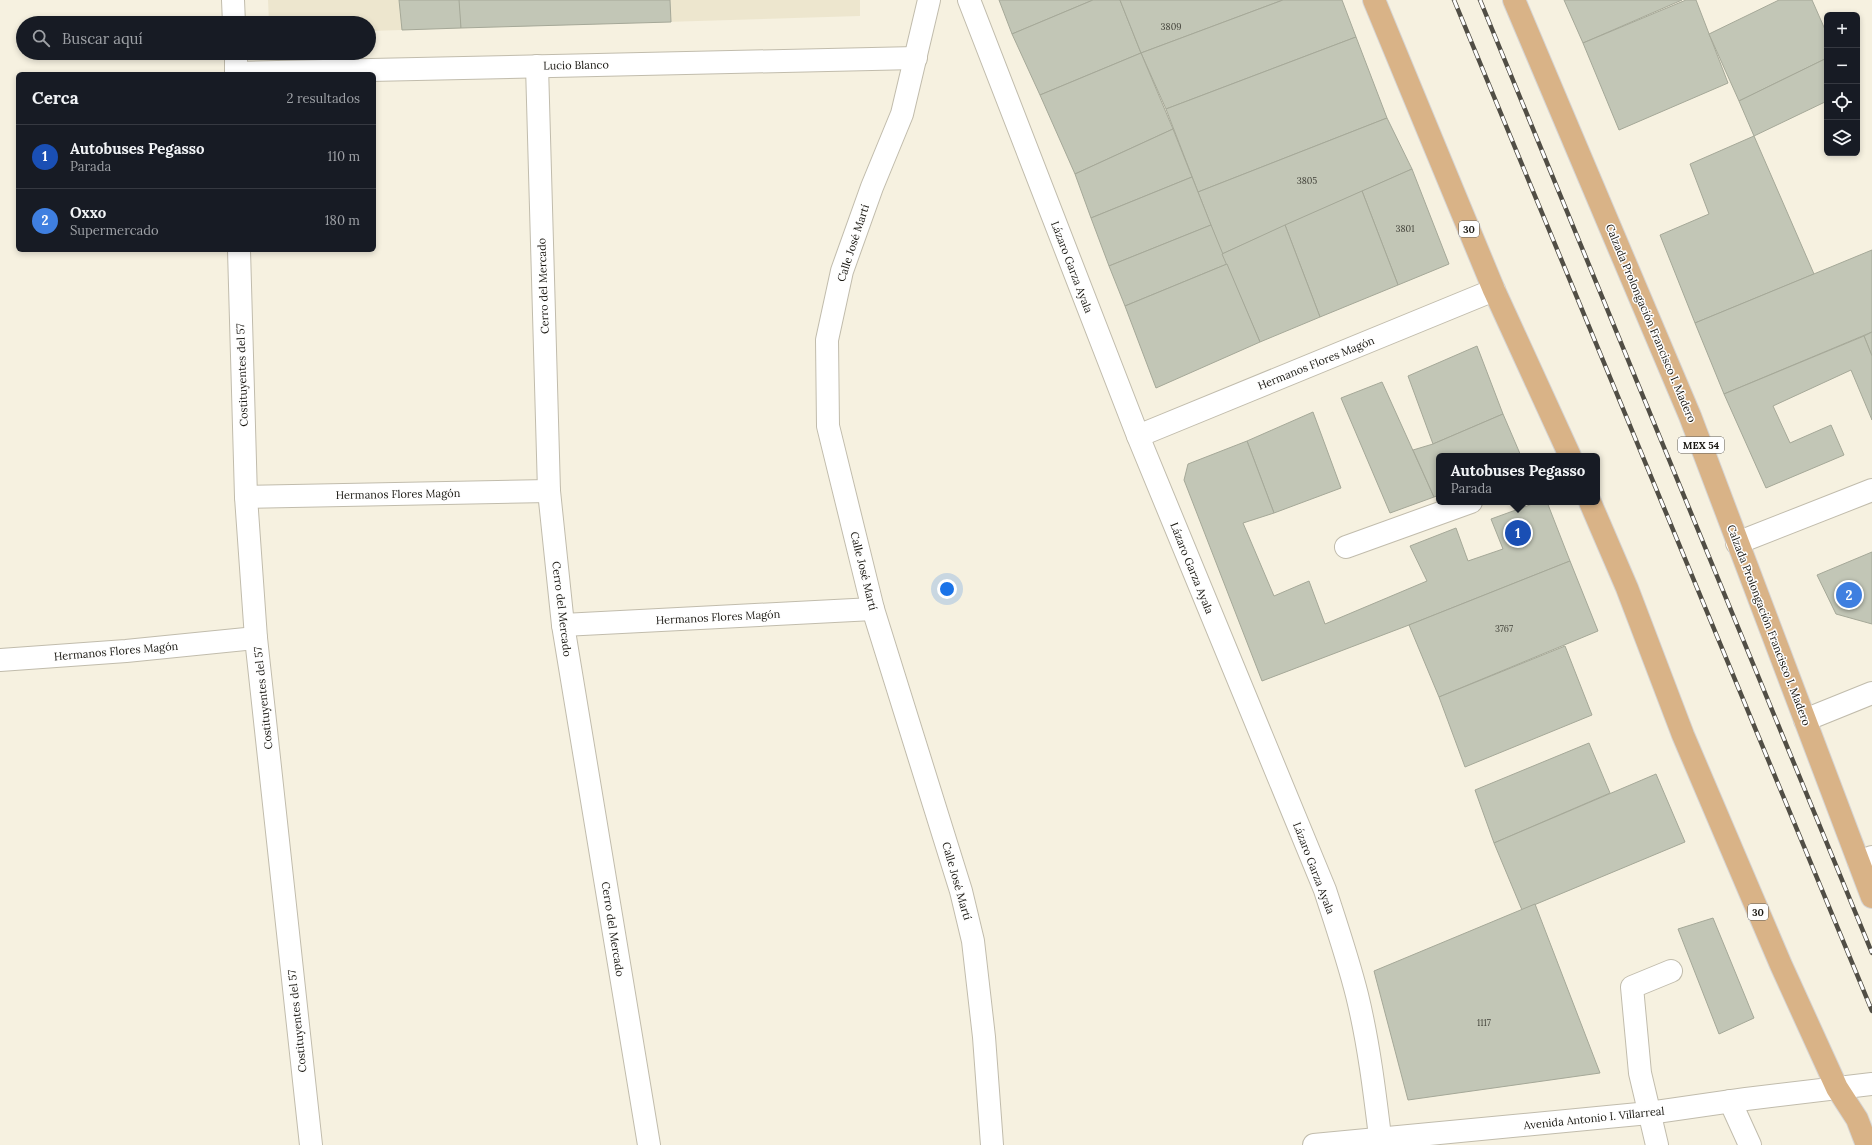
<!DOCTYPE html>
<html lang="es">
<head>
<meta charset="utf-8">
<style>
  :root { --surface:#171b24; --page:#20242c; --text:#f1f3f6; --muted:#9ea1a6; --line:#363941; --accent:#2f7383 }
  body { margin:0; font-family:Lora,serif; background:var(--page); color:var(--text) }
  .controls { position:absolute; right:12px; top:12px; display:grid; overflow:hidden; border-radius:6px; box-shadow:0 2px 6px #0003 }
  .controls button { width:36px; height:36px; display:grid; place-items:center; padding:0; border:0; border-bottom:1px solid var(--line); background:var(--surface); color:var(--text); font:20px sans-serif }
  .you { position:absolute; left:947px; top:589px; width:14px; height:14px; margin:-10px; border:3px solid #fff; border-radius:50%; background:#1a73e8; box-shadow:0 0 0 6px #1a73e833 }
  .badge { display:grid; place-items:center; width:26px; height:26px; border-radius:50%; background:var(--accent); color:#fff; font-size:13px; font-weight:700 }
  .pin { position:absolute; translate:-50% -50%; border:2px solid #fff; box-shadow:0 1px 4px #0006 }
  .popup { position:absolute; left:1436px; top:453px; width:164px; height:52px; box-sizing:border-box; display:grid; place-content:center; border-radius:6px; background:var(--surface); filter:drop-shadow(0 1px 3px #0005); font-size:13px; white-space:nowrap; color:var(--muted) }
  .popup b { font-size:15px; color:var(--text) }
  .popup::after { content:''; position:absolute; left:50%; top:100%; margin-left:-8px; border:8px solid transparent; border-top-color:var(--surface) }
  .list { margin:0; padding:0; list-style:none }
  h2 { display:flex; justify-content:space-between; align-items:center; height:52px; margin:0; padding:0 16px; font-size:17px }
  h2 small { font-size:13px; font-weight:400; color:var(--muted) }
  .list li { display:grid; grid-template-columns:26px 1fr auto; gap:12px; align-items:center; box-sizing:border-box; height:64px; padding:0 16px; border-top:1px solid var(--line) }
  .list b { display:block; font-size:15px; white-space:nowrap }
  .list p { margin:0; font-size:13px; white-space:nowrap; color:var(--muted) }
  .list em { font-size:13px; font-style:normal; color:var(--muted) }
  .icon { flex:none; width:22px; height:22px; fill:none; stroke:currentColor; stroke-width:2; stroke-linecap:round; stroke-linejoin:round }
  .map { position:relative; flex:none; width:1872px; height:1145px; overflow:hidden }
  .search { position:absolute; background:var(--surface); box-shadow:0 2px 6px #0003; left:16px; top:16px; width:360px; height:44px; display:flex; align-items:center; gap:10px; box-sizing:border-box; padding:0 14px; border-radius:22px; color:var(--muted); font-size:15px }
  .panel { position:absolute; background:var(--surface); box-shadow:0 2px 6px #0003; left:16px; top:72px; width:360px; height:180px; border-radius:6px }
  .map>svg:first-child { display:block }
  .built { fill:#ede6ce }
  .building { fill:#c2c6b6; stroke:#a5a898 }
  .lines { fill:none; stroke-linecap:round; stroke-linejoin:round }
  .minor-casing { stroke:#c1bcac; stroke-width:24 }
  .major-casing { stroke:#d6d5d4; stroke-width:24 }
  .minor { stroke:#fff; stroke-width:22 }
  .major { stroke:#d9b387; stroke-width:22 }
  .rail-casing { stroke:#514e45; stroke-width:4.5 }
  .rail { stroke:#fefefe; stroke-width:3; stroke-dasharray:9; stroke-linecap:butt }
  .labels { text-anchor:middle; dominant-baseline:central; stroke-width:3; stroke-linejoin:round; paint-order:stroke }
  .number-label { font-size:9px; fill:#44443b }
  .shield { fill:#fefefe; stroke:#5e5d59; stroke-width:1 }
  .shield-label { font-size:10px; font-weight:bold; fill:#1a1812 }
  .street-label { font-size:11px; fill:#1a1812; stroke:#fefefe }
</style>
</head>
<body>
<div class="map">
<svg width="1872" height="1145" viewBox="0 0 1872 1145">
  <rect width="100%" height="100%" fill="#f6f1e0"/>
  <polygon class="built" points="268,0 860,0 860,16 369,31 369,23 269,23"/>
  <g class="building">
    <polygon points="399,0 460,0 461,28 402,30"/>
    <polygon points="459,0 670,0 671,22 461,28"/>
    <polygon points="999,0 1093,0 1012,34"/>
    <polygon points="1093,0 1120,0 1141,53 1040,95 1012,34"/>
    <polygon points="1120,0 1283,0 1141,53"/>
    <polygon points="1283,0 1342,0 1356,37 1166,109 1141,53"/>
    <polygon points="1564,0 1682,0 1583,43"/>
    <polygon points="1686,0 1696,0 1728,83 1619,130 1583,43"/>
    <polygon points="1779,0 1812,0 1827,34 1827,58 1739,101 1709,34"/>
    <polygon points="1356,37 1387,118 1198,192 1166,109"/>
    <polygon points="1141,53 1173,129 1075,174 1040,95"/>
    <polygon points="1827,58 1827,101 1754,136 1739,101"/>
    <polygon points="1387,118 1412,169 1222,254 1198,192"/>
    <polygon points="1173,129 1192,177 1091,218 1075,174"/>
    <polygon points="1754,136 1814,274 1695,323 1660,235 1709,214 1690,164"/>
    <polygon points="1412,169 1449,264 1398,285 1362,191"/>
    <polygon points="1192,177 1211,225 1109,266 1091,218"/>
    <polygon points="1362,191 1398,285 1320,317 1285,225"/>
    <polygon points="1211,225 1227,264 1125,306 1109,266"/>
    <polygon points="1285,225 1320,317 1260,342 1222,254"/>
    <polygon points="1872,250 1872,332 1724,394 1695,323"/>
    <polygon points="1227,264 1260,342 1156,388 1125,306"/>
    <polygon points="1872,332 1872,356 1864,336"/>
    <polygon points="1864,336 1872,356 1872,420 1851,370 1773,406 1790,443 1831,425 1844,455 1766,488 1724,394"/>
    <polygon points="1477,346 1503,414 1433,444 1408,376"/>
    <polygon points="1382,382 1434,497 1390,513 1341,398"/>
    <polygon points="1313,412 1341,488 1274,513 1247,441"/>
    <polygon points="1503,414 1521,456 1439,456 1439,495 1434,497 1413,450 1433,444"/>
    <polygon points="1247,441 1274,513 1243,523 1274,596 1309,581 1325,624 1427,581 1410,546 1456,528 1468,561 1503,549 1491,519 1538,502 1547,502 1570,561 1409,625 1262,681 1184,480 1188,464"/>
    <polygon points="1872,552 1872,624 1836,614 1817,575"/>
    <polygon points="1570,561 1598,631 1439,697 1409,625"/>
    <polygon points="1565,646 1592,715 1465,767 1439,697"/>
    <polygon points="1589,743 1610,793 1494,843 1475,790"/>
    <polygon points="1656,774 1685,842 1522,910 1494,843"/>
    <polygon points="1535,904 1600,1073 1408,1100 1374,971"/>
    <polygon points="1713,918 1754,1018 1719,1034 1678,929"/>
  </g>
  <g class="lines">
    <defs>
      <g id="minor">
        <polyline points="233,0 234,23"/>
        <polyline points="929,0 902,114 872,187 842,271 827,340 828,426 873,609 961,891 973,941 984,1037 992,1145"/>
        <path d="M 969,0 L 1138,436 L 1325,890 C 1336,924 1348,959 1357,995 C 1369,1044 1375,1095 1381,1145"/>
        <polyline points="236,53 236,74"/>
        <polyline points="537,66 549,491 563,625 649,1145"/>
        <polyline points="236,73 916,58"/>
        <polyline points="239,250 246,497 256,638 311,1145"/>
        <polyline points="1138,436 1494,290"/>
        <polyline points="246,497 549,491"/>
        <polyline points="1737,543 1872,490"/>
        <polyline points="1346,547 1471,502"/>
        <polyline points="563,625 873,609"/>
        <polyline points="0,660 126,651 256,638"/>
        <polyline points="1805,720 1872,693"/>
        <polyline points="1859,862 1872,857"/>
        <polyline points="1730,1101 1750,1145"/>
        <polyline points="1314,1145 1649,1113 1746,1099 1872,1084"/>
        <polyline points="1657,1145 1640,1073 1632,987 1671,971"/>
      </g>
      <g id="major">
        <polyline points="1374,0 1494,290 1570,456"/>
        <polyline points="1514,0 1690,416 1872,897"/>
        <polyline points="1590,502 1627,588 1683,735 1781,965 1837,1088 1857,1119 1867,1145"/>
      </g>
    </defs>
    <use href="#minor" class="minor-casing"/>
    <use href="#major" class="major-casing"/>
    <use href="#minor" class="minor"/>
    <use href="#major" class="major"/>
    <defs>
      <g id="rail">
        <polyline points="1454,0 1872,1011"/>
        <polyline points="1480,0 1872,953"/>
      </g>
    </defs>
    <use href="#rail" class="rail-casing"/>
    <use href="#rail" class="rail"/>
  </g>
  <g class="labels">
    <g class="number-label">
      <text x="1171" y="26">3809</text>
      <text x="1307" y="180">3805</text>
      <text x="1405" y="228">3801</text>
      <text x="1504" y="628">3767</text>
      <text x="1484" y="1022">1117</text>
    </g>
    <g class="shield">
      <rect x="1459" y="221" width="20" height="16" rx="3"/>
      <rect x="1678" y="437" width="46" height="16" rx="3"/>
      <rect x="1748" y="904" width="20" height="16" rx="3"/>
    </g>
    <g class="shield-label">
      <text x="1469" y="229">30</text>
      <text x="1701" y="445">MEX 54</text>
      <text x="1758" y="912">30</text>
    </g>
    <g class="street-label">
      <text transform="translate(576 65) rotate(-1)">Lucio Blanco</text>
      <text transform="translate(853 243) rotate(-72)">Calle José Martí</text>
      <text transform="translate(1072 267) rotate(69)">Lázaro Garza Ayala</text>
      <text transform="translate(543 286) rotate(-92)">Cerro del Mercado</text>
      <text transform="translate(1651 323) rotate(67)">Calzada Prolongación Francisco I. Madero</text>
      <text transform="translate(1316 363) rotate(-22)">Hermanos Flores Magón</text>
      <text transform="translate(242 375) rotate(-92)">Costituyentes del 57</text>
      <text transform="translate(398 494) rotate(-1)">Hermanos Flores Magón</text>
      <text transform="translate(1192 568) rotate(68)">Lázaro Garza Ayala</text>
      <text transform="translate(864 571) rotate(76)">Calle José Martí</text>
      <text transform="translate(562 609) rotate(83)">Cerro del Mercado</text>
      <text transform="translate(718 617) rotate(-3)">Hermanos Flores Magón</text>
      <text transform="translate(1769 625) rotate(69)">Calzada Prolongación Francisco I. Madero</text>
      <text transform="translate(116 651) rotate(-5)">Hermanos Flores Magón</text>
      <text transform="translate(263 698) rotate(-96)">Costituyentes del 57</text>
      <text transform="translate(1314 868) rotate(69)">Lázaro Garza Ayala</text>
      <text transform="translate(957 881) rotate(74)">Calle José Martí</text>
      <text transform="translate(613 929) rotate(81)">Cerro del Mercado</text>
      <text transform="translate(297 1021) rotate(-96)">Costituyentes del 57</text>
      <text transform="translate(1594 1118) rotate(-6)">Avenida Antonio I. Villarreal</text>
    </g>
  </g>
</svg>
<div class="controls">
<button>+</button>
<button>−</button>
<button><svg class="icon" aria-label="locate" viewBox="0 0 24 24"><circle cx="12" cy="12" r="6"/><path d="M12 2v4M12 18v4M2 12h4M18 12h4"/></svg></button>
<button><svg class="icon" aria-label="layers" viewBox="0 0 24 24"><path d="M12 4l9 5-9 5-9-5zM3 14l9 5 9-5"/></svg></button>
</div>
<div class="you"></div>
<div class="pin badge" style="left:1518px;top:533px;background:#1a4fb4">1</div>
<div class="popup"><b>Autobuses Pegasso</b>Parada</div>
<div class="pin badge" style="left:1849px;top:595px;background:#3f7fe0">2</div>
<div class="search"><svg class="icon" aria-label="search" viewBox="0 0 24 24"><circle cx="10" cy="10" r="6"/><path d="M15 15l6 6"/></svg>Buscar aquí</div>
<section class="panel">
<h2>Cerca<small>2 resultados</small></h2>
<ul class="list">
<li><span class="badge" style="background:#1a4fb4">1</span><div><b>Autobuses Pegasso</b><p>Parada</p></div><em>110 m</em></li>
<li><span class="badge" style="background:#3f7fe0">2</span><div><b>Oxxo</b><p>Supermercado</p></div><em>180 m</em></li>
</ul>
</section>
</div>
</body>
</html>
